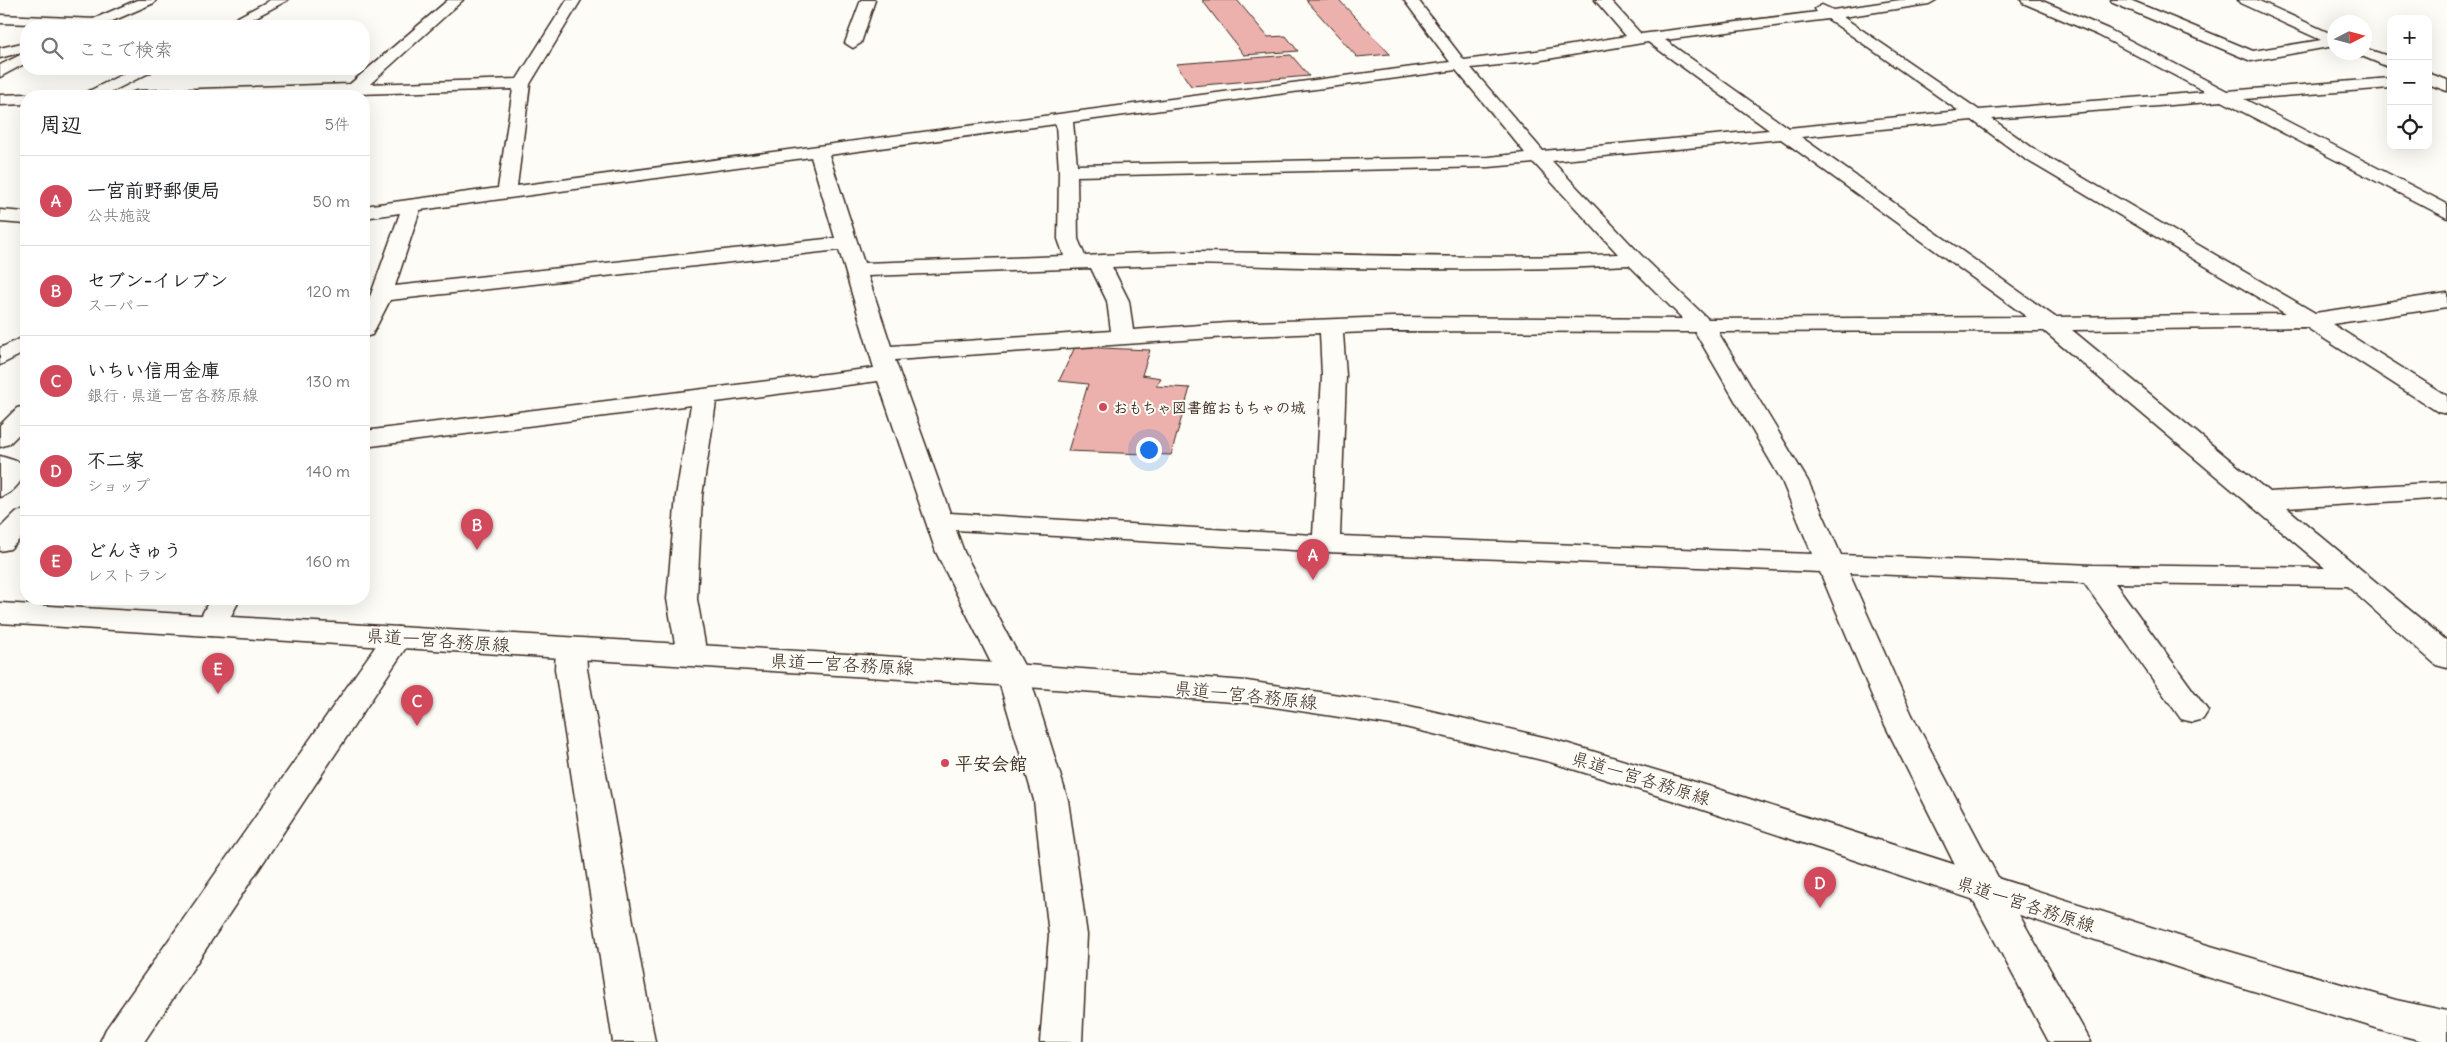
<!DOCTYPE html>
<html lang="ja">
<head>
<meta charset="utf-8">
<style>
  :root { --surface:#fff; --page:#f2f2f2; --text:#202124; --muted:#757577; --line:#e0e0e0; --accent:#d1495b }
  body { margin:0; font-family:Delius,"Klee One",sans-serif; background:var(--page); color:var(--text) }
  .controls { position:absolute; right:15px; top:15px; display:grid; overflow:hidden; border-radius:10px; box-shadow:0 5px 20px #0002 }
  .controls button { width:45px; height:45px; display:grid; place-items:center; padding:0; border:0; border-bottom:1px solid var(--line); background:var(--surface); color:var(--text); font:25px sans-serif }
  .compass { position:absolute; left:2327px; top:15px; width:45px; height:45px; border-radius:50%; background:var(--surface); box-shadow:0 5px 20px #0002; rotate:84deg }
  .you { position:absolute; left:1148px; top:449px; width:18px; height:18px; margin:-12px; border:4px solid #fff; border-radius:50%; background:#1a73e8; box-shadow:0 0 0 8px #1a73e833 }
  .badge { display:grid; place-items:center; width:32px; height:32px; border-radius:50%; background:var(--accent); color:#fff; font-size:16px; font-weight:700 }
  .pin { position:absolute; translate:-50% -41px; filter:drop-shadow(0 1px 2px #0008) }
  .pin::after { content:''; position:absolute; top:26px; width:18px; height:15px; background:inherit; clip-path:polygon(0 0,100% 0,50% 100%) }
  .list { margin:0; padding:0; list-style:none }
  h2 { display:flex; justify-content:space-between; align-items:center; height:65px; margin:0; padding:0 20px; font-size:21px }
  h2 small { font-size:16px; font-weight:400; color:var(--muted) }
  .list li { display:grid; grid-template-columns:32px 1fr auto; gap:15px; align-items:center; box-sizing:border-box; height:90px; padding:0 20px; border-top:1px solid var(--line) }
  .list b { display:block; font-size:19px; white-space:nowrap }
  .list p { margin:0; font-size:16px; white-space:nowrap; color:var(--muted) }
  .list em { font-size:16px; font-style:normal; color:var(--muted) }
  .icon { flex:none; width:28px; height:28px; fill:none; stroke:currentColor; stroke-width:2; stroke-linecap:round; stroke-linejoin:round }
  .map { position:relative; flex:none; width:2447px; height:1042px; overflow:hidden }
  .search { position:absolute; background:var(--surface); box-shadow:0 5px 20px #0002; left:20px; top:20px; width:350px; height:55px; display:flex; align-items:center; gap:12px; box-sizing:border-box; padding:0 18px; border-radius:20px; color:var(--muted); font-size:19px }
  .panel { position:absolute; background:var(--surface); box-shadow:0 5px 20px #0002; left:20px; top:90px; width:350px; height:515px; border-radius:20px }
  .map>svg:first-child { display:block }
  .building { fill:#ecb1ac; stroke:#3b2a1e }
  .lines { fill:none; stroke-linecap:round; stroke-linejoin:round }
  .street-casing { stroke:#3b2a1e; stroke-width:3 }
  .secondary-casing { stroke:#3b2a1e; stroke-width:3 }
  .street { fill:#fdfcf7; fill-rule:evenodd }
  .secondary { fill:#fdfcf7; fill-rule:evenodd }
  .poi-dot { fill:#d1495b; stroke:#fdfcf7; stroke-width:2 }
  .labels { text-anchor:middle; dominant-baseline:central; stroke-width:4; stroke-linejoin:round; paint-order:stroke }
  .poi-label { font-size:15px; font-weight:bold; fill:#3b2a1e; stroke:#fdfcf7; text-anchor:start }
  .near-street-label { font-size:18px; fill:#3b2a1e; stroke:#fdfcf7 }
  .near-poi-label { font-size:18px; font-weight:bold; fill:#3b2a1e; stroke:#fdfcf7; text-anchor:start }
</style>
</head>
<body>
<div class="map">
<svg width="2447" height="1042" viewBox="0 0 2447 1042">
  <rect width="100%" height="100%" fill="#fdfcf7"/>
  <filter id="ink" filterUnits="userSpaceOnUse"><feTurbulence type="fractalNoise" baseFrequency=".02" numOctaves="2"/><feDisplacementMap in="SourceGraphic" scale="10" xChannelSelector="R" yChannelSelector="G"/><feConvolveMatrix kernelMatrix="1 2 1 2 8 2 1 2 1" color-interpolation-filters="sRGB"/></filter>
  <g filter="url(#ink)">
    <g class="building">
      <polygon points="1202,0 1237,0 1268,37 1286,36 1298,51 1244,55"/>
      <polygon points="1306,0 1339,0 1390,54 1357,57"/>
      <polygon points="1291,55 1309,76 1191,86 1176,64"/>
      <polygon points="1075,347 1150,350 1142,375 1161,378 1156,386 1190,388 1171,455 1068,451 1088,384 1059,381"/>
    </g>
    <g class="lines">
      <defs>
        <g id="street">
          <polygon points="270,0 288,0 239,26 221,26"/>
          <path d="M 448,0 L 463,0 L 370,84 L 517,79 L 567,0 L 581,0 L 530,84 L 517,186 L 1450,62 L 1404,0 L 1418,0 L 1464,60 L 1536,51 L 1626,36 L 1595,0 L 1610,0 L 1641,34 L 1817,12 L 1815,9 L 1822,5 L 1833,10 L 1900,0 L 1936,0 L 1929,4 L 1843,17 L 1979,110 L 2206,92 L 2098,35 L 2023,3 L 2021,0 L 2040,0 L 2108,29 L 2227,91 L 2391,78 L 2391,88 L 2244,99 L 2447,204 L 2447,218 L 2222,101 L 1992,119 L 2037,151 L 2315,313 L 2447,293 L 2447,307 L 2332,324 L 2447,396 L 2447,414 L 2438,412 L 2306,327 L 2072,330 L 2269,492 L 2447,482 L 2447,498 L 2287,508 L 2447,641 L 2447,668 L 2436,665 L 2347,586 L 2115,583 L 2208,711 L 2203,719 L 2192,722 L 2181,719 L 2084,583 L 1849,573 L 1912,715 L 2000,881 L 2091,1042 L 2049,1042 L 1968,891 L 1880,715 L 1820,572 L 1326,552 L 956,530 L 964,552 L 1029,675 L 1068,800 L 1087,935 L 1082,1042 L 1040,1042 L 1049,935 L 1034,800 L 997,675 L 936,552 L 878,381 L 716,402 L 702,496 L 697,599 L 707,655 L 703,662 L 692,665 L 681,662 L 677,655 L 667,599 L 676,496 L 691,405 L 364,447 L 364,431 L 874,368 L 839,250 L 390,300 L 372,335 L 364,337 L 364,309 L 371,294 L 400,213 L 364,218 L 364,206 L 498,188 L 513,89 L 359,94 L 356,96 L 343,94 L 129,96 L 131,93 L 137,91 L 350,84 ZM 1828,19 L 1959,111 L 1788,128 L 1665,40 ZM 1648,42 L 1769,130 L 1543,151 L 1471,68 L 1536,61 ZM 1456,70 L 1525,153 L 1489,157 L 1077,165 L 1073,122 ZM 1972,120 L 2025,159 L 2286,314 L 2055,317 L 1801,137 ZM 1056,124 L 1059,171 L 1058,239 L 1064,256 L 864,263 L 829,155 ZM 1781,139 L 2027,317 L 1708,319 L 1641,255 L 1552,161 ZM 811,157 L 835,238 L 395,286 L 420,210 ZM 1534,163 L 1618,254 C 1476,261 1335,253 1194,252 C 1158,252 1121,254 1085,256 L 1078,239 L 1077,176 L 1489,167 ZM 1193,264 C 1338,268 1484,273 1629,265 L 1683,319 L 1392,317 L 1227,323 L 1133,330 L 1129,301 L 1112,267 ZM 1091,268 L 1107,301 L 1111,331 L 891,346 L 868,276 ZM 1392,331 L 1695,332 L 1782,481 L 1812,554 L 1340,536 L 1346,376 L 1343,333 ZM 2044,331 L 2325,568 L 2093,565 L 1841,555 L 1808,481 L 1718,332 ZM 1320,333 L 1322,376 L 1313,535 L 950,513 L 895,360 L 1227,337 Z"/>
          <polygon points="861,0 875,0 861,43 853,48 845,43"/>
          <polygon points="2111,0 2130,0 2253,51 2321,40 2240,3 2238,0 2257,0 2334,35 2334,46 2251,61 2113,3"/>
          <polygon points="0,15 96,19 103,23 100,26 0,23"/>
          <polygon points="26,42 26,51 0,58 0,48"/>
          <polygon points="2364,48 2391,57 2391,68 2359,55 2357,52 2364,52"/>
          <polygon points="133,69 153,69 151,72 103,96 83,96 85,93"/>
          <polygon points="2428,73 2447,80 2447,91 2428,84"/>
          <polygon points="26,94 32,96 26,96 26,104 0,105 0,95"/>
          <polygon points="0,210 26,212 26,224 0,222"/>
          <polygon points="26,336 26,352 0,365 0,348"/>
          <polygon points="26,406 26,427 9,444 0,447 0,425 17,408"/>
          <path d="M 0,456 L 26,464 C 26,478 13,494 0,497 Z"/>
          <polygon points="26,510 26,533 10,549 0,551 0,528 16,512"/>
          <polygon points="210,599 240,599 222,633 211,636 200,633 196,626"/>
          <polygon points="398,627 409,630 413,637 144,1042 100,1042 106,1029 387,630"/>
          <polygon points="571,638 582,641 586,648 587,669 655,1042 613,1042 555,669 556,648 560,641"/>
        </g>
        <g id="secondary">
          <polygon points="137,0 156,0 154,3 101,26 82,26 84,23"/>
          <polygon points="26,52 26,63 0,77 0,65"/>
          <polygon points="0,603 1013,664 1247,681 1405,705 1552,739 1715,788 2204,944 2396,1000 2447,1011 2447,1042 2427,1042 2396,1034 2204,976 1691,806 1550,762 1405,727 1247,703 1013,686 0,623"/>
        </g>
      </defs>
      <use href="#street" class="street-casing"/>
      <use href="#secondary" class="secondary-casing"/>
      <use href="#street" class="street"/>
      <use href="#secondary" class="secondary"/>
    </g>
  </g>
  <g class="poi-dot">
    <circle cx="1103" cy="407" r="5"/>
    <circle cx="945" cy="763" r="5"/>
  </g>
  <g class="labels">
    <g class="poi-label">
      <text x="1113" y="407">おもちゃ図書館おもちゃの城</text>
    </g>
    <g class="near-street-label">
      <text transform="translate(438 640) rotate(4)">県道一宮各務原線</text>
      <text transform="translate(842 664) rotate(3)">県道一宮各務原線</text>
      <text transform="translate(1246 695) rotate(6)">県道一宮各務原線</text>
      <text transform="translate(1641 778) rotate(17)">県道一宮各務原線</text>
      <text transform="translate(2026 904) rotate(18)">県道一宮各務原線</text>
    </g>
    <g class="near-poi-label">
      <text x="955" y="763">平安会館</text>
    </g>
  </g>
</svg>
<div class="controls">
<button>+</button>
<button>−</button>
<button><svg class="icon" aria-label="locate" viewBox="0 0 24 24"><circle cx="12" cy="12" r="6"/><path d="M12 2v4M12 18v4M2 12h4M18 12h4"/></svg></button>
</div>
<svg class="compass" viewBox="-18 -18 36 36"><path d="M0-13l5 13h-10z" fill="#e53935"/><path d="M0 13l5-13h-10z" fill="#757577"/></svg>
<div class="you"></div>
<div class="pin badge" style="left:1313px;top:580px">A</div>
<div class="pin badge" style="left:477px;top:550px">B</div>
<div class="pin badge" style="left:417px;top:726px">C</div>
<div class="pin badge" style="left:1820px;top:908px">D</div>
<div class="pin badge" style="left:218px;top:694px">E</div>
<div class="search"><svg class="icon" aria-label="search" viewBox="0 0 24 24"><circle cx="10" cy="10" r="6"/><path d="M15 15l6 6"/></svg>ここで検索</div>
<section class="panel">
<h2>周辺<small>5件</small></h2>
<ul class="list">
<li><span class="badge">A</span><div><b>一宮前野郵便局</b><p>公共施設</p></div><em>50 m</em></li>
<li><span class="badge">B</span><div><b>セブン-イレブン</b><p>スーパー</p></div><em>120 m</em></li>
<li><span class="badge">C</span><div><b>いちい信用金庫</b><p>銀行 · 県道一宮各務原線</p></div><em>130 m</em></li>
<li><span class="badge">D</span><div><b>不二家</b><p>ショップ</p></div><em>140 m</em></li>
<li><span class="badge">E</span><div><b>どんきゅう</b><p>レストラン</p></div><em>160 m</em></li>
</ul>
</section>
</div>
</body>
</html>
